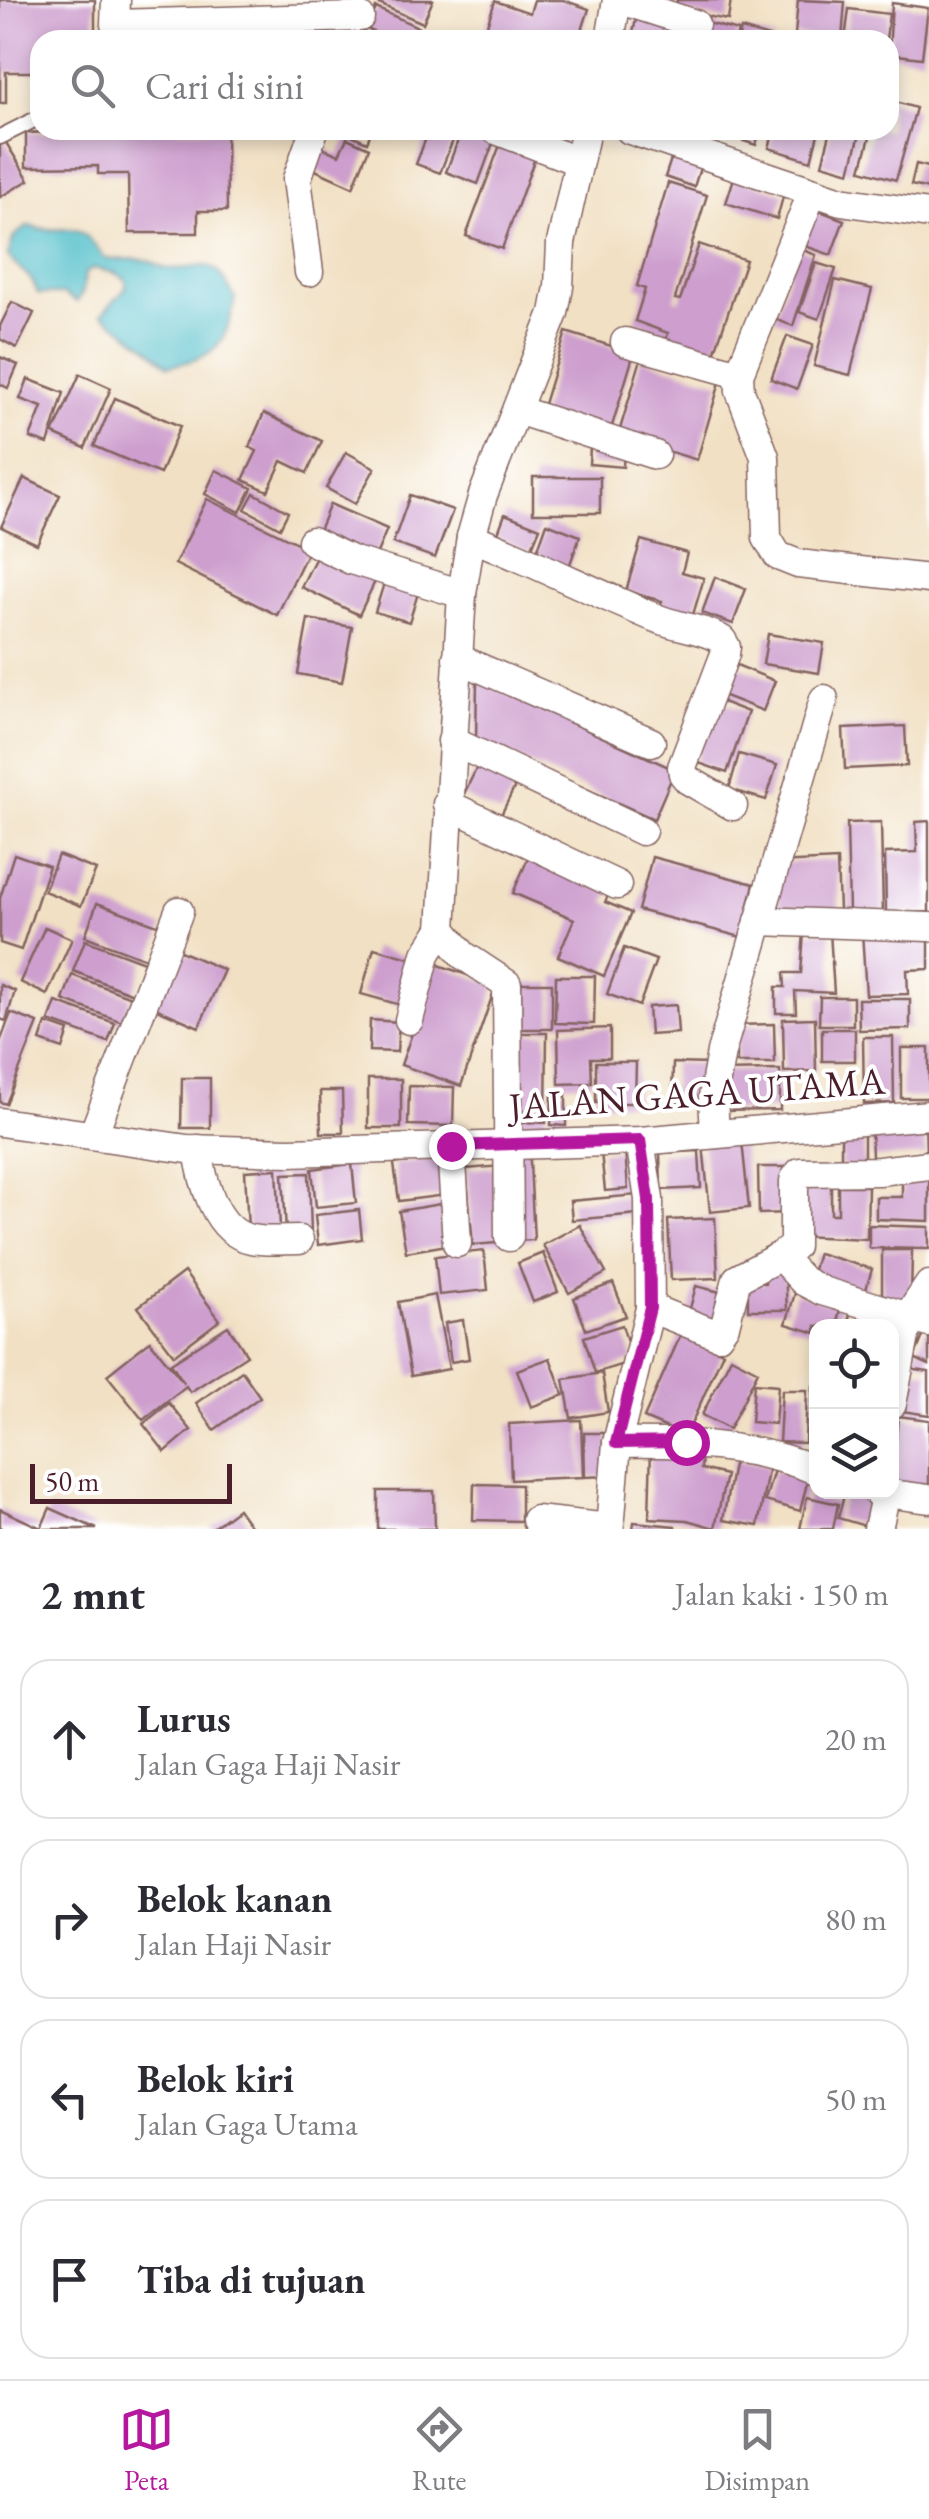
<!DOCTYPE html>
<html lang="id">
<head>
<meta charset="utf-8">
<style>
  :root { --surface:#fff; --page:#f2f2f3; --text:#2b2b33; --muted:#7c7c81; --line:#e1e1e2; --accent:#b5179e }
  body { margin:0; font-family:"EB Garamond",serif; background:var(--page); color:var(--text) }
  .controls { position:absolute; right:30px; bottom:30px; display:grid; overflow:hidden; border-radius:20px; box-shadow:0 5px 15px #0003 }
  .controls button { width:90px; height:90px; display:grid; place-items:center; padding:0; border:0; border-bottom:2px solid var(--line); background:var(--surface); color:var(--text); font:50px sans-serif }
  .scale { position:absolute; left:30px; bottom:25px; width:202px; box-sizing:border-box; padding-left:10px; border:5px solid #4a1f2b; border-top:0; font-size:28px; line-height:35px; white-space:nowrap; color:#4a1f2b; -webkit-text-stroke:8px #fff; paint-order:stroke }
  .stop { position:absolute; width:30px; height:30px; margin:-22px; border:8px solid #b5179e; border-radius:50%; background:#fff }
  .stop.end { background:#b5179e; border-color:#fff; box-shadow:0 2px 10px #0008 }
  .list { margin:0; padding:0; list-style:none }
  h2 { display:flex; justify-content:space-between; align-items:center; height:130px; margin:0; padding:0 40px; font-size:42px }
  h2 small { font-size:32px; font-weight:400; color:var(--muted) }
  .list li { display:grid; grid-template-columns:65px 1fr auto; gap:30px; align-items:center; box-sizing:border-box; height:160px; margin:0 20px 20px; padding:0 20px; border:2px solid var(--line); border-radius:30px }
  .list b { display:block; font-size:38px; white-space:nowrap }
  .list p { margin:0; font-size:32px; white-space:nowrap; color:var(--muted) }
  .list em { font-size:32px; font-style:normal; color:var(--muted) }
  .icon { flex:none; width:55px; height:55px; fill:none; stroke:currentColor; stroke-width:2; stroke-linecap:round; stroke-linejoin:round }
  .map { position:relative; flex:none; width:929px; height:1529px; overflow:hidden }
  .search { position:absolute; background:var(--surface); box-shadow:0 5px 15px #0003; left:30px; right:30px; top:30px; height:110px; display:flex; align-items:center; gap:25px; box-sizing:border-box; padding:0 35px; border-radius:30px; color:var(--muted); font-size:38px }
  .sheet { height:850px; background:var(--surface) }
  nav { display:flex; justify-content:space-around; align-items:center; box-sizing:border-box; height:140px; border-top:2px solid var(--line); background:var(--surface); font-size:28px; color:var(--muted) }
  nav a { display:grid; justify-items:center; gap:5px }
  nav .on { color:var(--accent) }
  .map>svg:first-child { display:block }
  .water { fill:#52bfca; stroke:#4e6f7a; stroke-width:2.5 }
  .building { fill:#cd9ece }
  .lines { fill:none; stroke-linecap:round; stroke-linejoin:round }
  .service-casing { stroke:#846360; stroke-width:18 }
  .minor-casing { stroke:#846360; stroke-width:31 }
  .service { stroke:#fff; stroke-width:14 }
  .minor { stroke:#fff; stroke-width:28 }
  .route { stroke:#b5179e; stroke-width:12 }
  .labels { text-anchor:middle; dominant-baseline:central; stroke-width:8; stroke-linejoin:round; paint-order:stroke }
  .street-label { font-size:38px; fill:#4a1f2b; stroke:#fff }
</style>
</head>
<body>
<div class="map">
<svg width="929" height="1529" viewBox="0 0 929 1529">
  <rect width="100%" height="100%" fill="#fff"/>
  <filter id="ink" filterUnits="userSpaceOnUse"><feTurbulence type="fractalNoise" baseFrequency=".01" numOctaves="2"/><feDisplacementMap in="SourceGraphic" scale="20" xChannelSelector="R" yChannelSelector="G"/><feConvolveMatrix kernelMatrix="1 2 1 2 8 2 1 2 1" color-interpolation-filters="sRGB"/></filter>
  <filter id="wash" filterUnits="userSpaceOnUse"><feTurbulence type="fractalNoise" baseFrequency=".0048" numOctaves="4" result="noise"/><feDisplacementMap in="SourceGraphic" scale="40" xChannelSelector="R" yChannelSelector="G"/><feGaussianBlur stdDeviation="2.25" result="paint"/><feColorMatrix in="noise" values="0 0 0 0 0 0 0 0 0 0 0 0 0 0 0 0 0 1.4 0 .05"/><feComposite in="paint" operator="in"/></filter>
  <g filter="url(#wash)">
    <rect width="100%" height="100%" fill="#f1e0c3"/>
    <path class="water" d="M 28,226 C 75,239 68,210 106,259 C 119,261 135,257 146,260 C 154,262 161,269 169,269 C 212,270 209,252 235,298 C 226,345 216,358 168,366 L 150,349 L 102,314 L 126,288 L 126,280 L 115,273 L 93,268 L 85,273 L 83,291 L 77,302 L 63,294 L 38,294 C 30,269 18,273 8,255 L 14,236 Z"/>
    <g id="blocks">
      <g class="building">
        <polygon points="0,0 95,0 95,40 40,40 40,72 6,72 6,103 0,103"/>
        <polygon points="380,0 433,0 423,23 379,4"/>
        <polygon points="534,0 563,0 589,9 579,40 482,40 495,1 530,13"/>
        <polygon points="677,0 731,0 728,20 676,11"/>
        <polygon points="798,0 845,2 842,39 795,35"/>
        <polygon points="892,3 928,8 922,58 889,54"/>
        <polygon points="376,8 418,27 412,40 392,40 367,29"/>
        <polygon points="849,9 889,14 886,40 845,39"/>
        <polygon points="637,15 683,23 681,40 632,37"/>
        <polygon points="700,21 738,31 736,40 695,40"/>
        <polygon points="329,23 330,40 288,40 288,24"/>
        <polygon points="741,29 776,39 776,40 738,40"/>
        <polygon points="889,100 916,108 896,180 861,170 872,130 889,130"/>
        <polygon points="97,130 226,130 227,211 198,211 198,233 129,233 128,174 98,174 98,166 26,167 26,133"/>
        <polygon points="340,130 372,130 367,142"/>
        <polygon points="429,130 457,130 440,173 416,164"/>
        <polygon points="462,130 484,130 496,135 478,184 446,172"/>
        <polygon points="709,130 760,130 756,145"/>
        <polygon points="774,130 819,130 811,161 769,148"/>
        <polygon points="831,130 861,130 850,172 822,164"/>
        <polygon points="347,138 369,148 353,187 311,168 320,147 339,155"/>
        <polygon points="5,141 29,180 0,197 0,144"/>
        <polygon points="501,142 536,155 502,249 466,236"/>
        <polygon points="672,156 701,165 694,187 665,177"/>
        <polygon points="916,164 929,167 929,189 911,185"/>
        <polygon points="734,178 784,193 777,219 726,203"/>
        <polygon points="668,183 707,195 675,299 680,300 699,244 746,260 713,357 666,341 668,333 635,321 645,289 637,286"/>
        <polygon points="812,208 844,220 831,255 799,244"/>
        <polygon points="798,248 816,255 793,326 774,319"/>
        <polygon points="816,263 836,269 819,319 799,312"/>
        <polygon points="835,280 872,289 850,375 814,366"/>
        <polygon points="12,302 34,313 17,348 0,339 0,326"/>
        <polygon points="566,332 634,353 609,436 541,414"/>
        <polygon points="787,336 813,345 797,389 771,379"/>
        <polygon points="0,357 18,365 8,388 0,384"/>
        <polygon points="641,359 720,382 697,460 618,436"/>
        <polygon points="80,374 111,388 85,448 53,434"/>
        <polygon points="28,379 64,393 48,444 30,438 42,407 20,399"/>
        <polygon points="115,398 180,426 160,474 94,446"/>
        <polygon points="264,413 322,441 307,473 282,461 268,491 243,480 257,451 249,447"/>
        <polygon points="590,447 624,449 623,467 589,464"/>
        <polygon points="346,452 375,468 355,504 326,488"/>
        <polygon points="216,470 252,488 240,512 205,494"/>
        <rect x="533" y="477" width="67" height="36"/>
        <polygon points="24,478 60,495 37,544 1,527"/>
        <polygon points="254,493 288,512 280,528 245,509"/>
        <polygon points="410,495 453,510 435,558 393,543"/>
        <polygon points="207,499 309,549 277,615 175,564"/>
        <polygon points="330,504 387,529 372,565 315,540"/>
        <polygon points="505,514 540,528 530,552 496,538"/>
        <polygon points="547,523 580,536 569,567 536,554"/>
        <polygon points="641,540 687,553 682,572 704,578 692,618 659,608 662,601 626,591"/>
        <polygon points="321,547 378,575 359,615 301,587"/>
        <polygon points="715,577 746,589 733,624 702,613"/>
        <polygon points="385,580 419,590 409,622 375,612"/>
        <polygon points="308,619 352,627 342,682 298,674"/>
        <polygon points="768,634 824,643 819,673 763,664"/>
        <polygon points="732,663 775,681 763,711 720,694"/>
        <polygon points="477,680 675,770 654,819 476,740"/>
        <polygon points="717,700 748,712 727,773 696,762"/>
        <polygon points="905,726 907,766 845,769 843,729"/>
        <polygon points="739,754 777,765 766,800 729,789"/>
        <polygon points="480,761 518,780 501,815 463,796"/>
        <polygon points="929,821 929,912 886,913 885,853 917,852 916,822"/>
        <polygon points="881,822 883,913 849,913 847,823"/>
        <polygon points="532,849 613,885 605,902 631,913 604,976 558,956 574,919 513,893"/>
        <polygon points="14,854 49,866 21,950 0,943 0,898"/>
        <polygon points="58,855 96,870 81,906 44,891"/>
        <polygon points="652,857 754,884 741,937 638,910"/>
        <polygon points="837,860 839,910 779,913 777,863"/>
        <polygon points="97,903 163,927 151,961 85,936"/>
        <polygon points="45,927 72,939 47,995 20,982"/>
        <polygon points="929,931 929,969 907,970 908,994 866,995 862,932"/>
        <polygon points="804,932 830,932 834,993 795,991 796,1013 776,1013 776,987 785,987 784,973 801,973"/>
        <polygon points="85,940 144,962 133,994 73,971"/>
        <polygon points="173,948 224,970 199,1027 148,1005"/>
        <polygon points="374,948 417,960 404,1006 361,994"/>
        <polygon points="624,948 656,960 639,1006 607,994"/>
        <polygon points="436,964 496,985 461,1086 401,1065"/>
        <polygon points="72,975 131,997 122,1022 63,1000"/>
        <polygon points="556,976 595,976 594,1024 555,1023"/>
        <rect x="521" y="983" width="31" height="46"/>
        <polygon points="0,985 15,991 6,1021 0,1019"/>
        <polygon points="820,997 853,997 853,1025 819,1025"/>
        <polygon points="858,999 910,999 910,1029 859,1030"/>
        <polygon points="56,1002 115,1023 108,1042 49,1021"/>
        <polygon points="676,1005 678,1033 650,1035 648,1007"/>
        <polygon points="11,1013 38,1023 6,1104 0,1102 0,1042"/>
        <polygon points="815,1018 816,1071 784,1072 783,1019"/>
        <polygon points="370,1020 399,1022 397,1052 369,1051"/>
        <polygon points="46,1023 69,1031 63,1049 40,1041"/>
        <polygon points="774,1024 775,1063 737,1063 737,1025"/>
        <polygon points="610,1028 610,1058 591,1058 592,1083 559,1084 558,1030"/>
        <rect x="822" y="1029" width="33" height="32"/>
        <polygon points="520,1033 547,1033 546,1123 520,1122"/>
        <polygon points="863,1037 893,1037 894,1103 864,1104"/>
        <rect x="901" y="1048" width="28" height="50"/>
        <polygon points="596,1062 636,1062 635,1103 596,1103"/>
        <polygon points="673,1063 710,1064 709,1104 672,1103"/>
        <polygon points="780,1070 780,1110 720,1111 720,1071"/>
        <polygon points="182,1078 210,1078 210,1128 181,1128"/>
        <rect x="368" y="1079" width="33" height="49"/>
        <polygon points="409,1086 454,1087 453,1126 408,1125"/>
        <polygon points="320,1091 342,1091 343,1133 321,1133"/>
        <polygon points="552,1091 566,1092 566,1126 551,1125"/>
        <polygon points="925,1123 926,1155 872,1158 871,1125"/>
        <rect x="841" y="1129" width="23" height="38"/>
        <polygon points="742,1141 749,1208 710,1212 703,1145"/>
        <polygon points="529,1143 534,1240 513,1241 508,1145"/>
        <polygon points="625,1150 628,1189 605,1191 601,1152"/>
        <polygon points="699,1151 701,1188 661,1190 660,1153"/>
        <polygon points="441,1157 446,1195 399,1201 394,1164"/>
        <polygon points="352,1164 356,1203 316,1207 312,1169"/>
        <polygon points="502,1166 509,1242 473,1245 466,1169"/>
        <polygon points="758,1167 789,1167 790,1213 759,1214"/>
        <polygon points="277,1169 280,1227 248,1229 245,1171"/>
        <polygon points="309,1173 311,1232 286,1233 283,1174"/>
        <polygon points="902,1174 929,1174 929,1221 876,1219 876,1197 902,1197"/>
        <polygon points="801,1179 831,1179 831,1214 838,1214 838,1186 868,1186 867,1239 797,1236"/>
        <polygon points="637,1195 638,1214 572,1220 570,1201"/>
        <polygon points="446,1203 453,1244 406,1252 399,1211"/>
        <polygon points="359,1210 362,1239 318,1245 315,1215"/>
        <polygon points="715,1218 718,1278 671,1280 668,1220"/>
        <polygon points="580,1225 606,1273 569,1293 543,1245"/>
        <polygon points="869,1225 929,1227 929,1249 869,1248"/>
        <polygon points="882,1250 912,1250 911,1304 882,1304"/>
        <polygon points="484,1251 488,1290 439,1295 435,1256"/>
        <polygon points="543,1253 558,1292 533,1302 518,1263"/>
        <polygon points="818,1253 872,1269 864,1296 810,1280"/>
        <polygon points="766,1269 785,1270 787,1310 748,1310 748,1282 765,1283"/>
        <polygon points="184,1272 220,1320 174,1355 138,1307"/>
        <polygon points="613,1283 626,1316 586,1330 574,1298"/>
        <polygon points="696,1286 724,1293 715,1324 688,1316"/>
        <polygon points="795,1293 841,1306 836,1326 816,1326 816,1333 786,1324"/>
        <polygon points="435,1295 449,1369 411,1376 398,1302"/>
        <polygon points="851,1310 898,1322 892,1343 892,1326 847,1326"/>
        <polygon points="463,1320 469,1359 451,1362 445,1323"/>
        <polygon points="622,1325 633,1361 595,1373 584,1337"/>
        <polygon points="228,1326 247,1355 190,1392 186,1386 143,1420 107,1375 150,1341 184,1383 171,1363"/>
        <polygon points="926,1329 929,1330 929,1365 914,1358"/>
        <polygon points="681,1334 723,1352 686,1436 644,1418"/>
        <polygon points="731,1357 758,1371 729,1429 702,1415"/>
        <polygon points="550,1358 564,1395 531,1407 517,1370"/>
        <polygon points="902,1368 929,1372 929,1415 895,1410"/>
        <polygon points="242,1371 260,1397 214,1430 196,1403"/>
        <polygon points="602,1373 608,1412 571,1418 564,1379"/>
        <polygon points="754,1383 778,1385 775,1424 751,1422"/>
        <polygon points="813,1386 816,1386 816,1440 812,1440"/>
        <polygon points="782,1390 807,1390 805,1443 779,1442"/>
        <polygon points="169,1403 191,1430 165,1452 143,1424"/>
        <polygon points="898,1416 929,1420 929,1495 892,1490"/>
        <polygon points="581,1420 583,1477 511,1480 509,1424"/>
        <polygon points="584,1433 608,1433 609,1476 585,1477"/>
        <polygon points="651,1447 702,1449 701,1469 726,1475 715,1528 687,1520 649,1518"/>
        <polygon points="734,1459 769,1465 758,1526 723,1520"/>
        <polygon points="774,1470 808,1479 800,1511 765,1501"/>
        <polygon points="474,1484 521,1485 521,1521 473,1520"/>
        <polygon points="378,1491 434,1491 435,1529 378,1529"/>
        <polygon points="845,1492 879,1501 872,1528 838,1518"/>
        <polygon points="807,1497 838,1504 833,1529 800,1529"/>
        <polygon points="50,1508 97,1529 0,1529 0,1509 41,1528"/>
        <polygon points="238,1509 252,1529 211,1529"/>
        <polygon points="634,1522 675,1526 675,1529 633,1529"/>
      </g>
    </g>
  </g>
  <g filter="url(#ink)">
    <use href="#blocks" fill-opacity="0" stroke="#846360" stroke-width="2.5"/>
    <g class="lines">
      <defs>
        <polyline id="service" points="0,137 40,117"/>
        <g id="minor">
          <polyline points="116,0 115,24 360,17"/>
          <polyline points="621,0 695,24"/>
          <polyline points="610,40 617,0"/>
          <polyline points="496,130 577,161"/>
          <polyline points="630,130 841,201 929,214"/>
          <polyline points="812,193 739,374 740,391 765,457 767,538 778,556 798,564 929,579"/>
          <polyline points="309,272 297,179 314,130"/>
          <polyline points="625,342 739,374"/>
          <polyline points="517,410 655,455"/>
          <path d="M 471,537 C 534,562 593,592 656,618 C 677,627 703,628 722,640 L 726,647 L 725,654 L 682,767 L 683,774 L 688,780 L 733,806"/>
          <polyline points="312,541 351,560 462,594"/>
          <polyline points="457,658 651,742"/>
          <polyline points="452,741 642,831"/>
          <polyline points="447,804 617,885"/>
          <polyline points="759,921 929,927"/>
          <polyline points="409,1020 426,954 442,929"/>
          <polyline points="0,1122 187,1149 290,1152 640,1141 929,1115"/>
          <polyline points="715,1134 713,1097 721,1052 824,699"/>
          <polyline points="93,1135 179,911"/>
          <polyline points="451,1146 457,1243"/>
          <path d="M 198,1149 C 202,1180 215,1232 251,1239 C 266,1242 284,1240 299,1240"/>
          <polyline points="509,1237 507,984 463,955 442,929 462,594 471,537 483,495 554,313 559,287 561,243 586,130"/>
          <polyline points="780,1256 794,1246 794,1180 800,1172 879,1171 929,1165"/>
          <polyline points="650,1308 718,1335 725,1325 737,1279 780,1256 803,1281 822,1291 929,1323"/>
          <polyline points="892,1404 909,1315 929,1285"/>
          <path d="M 617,1443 C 685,1442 752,1444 816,1470"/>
          <polyline points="877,1492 929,1499"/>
          <polyline points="536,1520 610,1528"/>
          <polyline points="610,1529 617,1443 650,1308 649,1199 640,1141"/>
          <polyline points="878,1529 884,1501 881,1492"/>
        </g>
      </defs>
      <use href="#service" class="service-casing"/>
      <use href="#minor" class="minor-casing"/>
      <use href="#service" class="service"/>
      <use href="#minor" class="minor"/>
    </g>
  </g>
  <g class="lines" filter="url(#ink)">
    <polyline class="route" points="451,1146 640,1140 649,1199 650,1308 616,1443 686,1442"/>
  </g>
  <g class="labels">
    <g class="street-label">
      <text transform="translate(697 1093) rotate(-4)">JALAN GAGA UTAMA</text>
    </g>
  </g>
</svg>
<div class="controls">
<button><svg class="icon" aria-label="locate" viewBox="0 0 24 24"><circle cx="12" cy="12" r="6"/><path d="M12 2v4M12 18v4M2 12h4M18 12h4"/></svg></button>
<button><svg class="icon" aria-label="layers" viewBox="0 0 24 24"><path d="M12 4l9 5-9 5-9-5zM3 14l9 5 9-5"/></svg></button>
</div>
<div class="scale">50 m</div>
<div class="stop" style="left:686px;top:1442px"></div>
<div class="stop end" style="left:451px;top:1146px"></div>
<div class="search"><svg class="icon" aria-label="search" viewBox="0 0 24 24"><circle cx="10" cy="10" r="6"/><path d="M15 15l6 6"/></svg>Cari di sini</div>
</div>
<section class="sheet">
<h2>2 mnt<small>Jalan kaki · 150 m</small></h2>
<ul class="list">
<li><svg class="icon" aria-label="ahead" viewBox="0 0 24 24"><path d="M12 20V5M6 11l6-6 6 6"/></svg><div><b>Lurus</b><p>Jalan Gaga Haji Nasir</p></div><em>20 m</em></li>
<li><svg class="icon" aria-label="right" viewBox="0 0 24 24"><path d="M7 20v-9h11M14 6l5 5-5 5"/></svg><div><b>Belok kanan</b><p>Jalan Haji Nasir</p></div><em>80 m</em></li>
<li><svg class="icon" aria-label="left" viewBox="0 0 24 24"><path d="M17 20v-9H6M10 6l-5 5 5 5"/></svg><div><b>Belok kiri</b><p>Jalan Gaga Utama</p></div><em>50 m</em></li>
<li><svg class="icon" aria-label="arrive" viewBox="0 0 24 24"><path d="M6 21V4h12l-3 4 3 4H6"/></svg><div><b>Tiba di tujuan</b></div></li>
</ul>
</section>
<nav>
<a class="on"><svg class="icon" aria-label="map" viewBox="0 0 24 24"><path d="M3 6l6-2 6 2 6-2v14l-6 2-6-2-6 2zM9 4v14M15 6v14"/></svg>Peta</a>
<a><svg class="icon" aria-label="directions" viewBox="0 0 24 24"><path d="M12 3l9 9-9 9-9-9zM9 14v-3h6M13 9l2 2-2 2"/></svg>Rute</a>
<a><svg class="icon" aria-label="saved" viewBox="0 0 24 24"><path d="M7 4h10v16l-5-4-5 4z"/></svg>Disimpan</a>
</nav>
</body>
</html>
